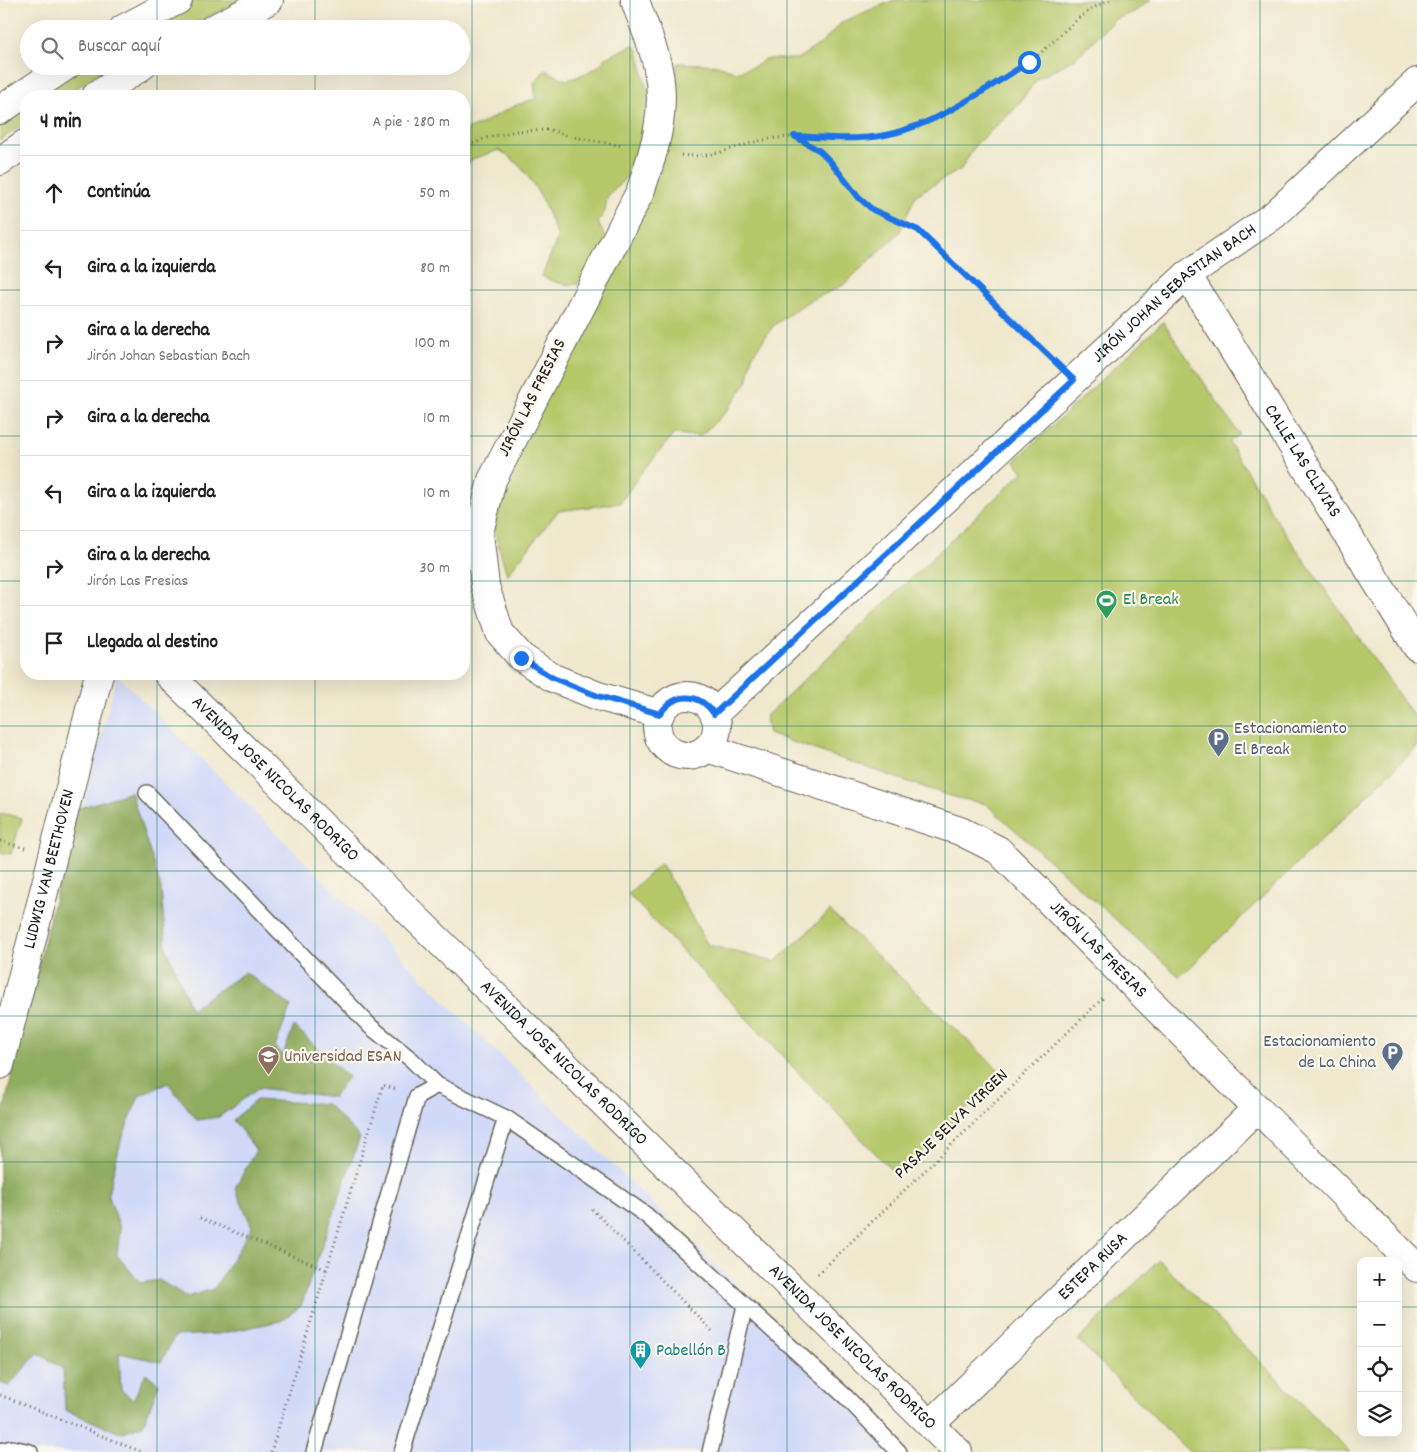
<!DOCTYPE html>
<html lang="es">
<head>
<meta charset="utf-8">
<style>
  :root { --surface:#fff; --page:#f6f6f6; --text:#202124; --muted:#757577; --line:#e0e0e0 }
  body { margin:0; font-family:Dekko,sans-serif; background:var(--page); color:var(--text) }
  .controls { position:absolute; right:15px; bottom:15px; display:grid; overflow:hidden; border-radius:10px; box-shadow:0 5px 20px #0002 }
  .controls button { width:45px; height:45px; display:grid; place-items:center; padding:0; border:0; border-bottom:1px solid var(--line); background:var(--surface); color:var(--text); font:25px sans-serif }
  .stop { position:absolute; width:15px; height:15px; margin:-11px; border:4px solid #1a73e8; border-radius:50%; background:#fff }
  .stop.end { background:#1a73e8; border-color:#fff; box-shadow:0 1px 5px #0008 }
  .list { margin:0; padding:0; list-style:none }
  h2 { display:flex; justify-content:space-between; align-items:center; height:65px; margin:0; padding:0 20px; font-size:21px }
  h2 small { font-size:16px; font-weight:400; color:var(--muted) }
  .list li { display:grid; grid-template-columns:32px 1fr auto; gap:15px; align-items:center; box-sizing:border-box; height:75px; padding:0 20px; border-top:1px solid var(--line) }
  .list b { display:block; font-size:19px; white-space:nowrap }
  .list p { margin:0; font-size:16px; white-space:nowrap; color:var(--muted) }
  .list em { font-size:16px; font-style:normal; color:var(--muted) }
  .icon { flex:none; width:28px; height:28px; fill:none; stroke:currentColor; stroke-width:2; stroke-linecap:round; stroke-linejoin:round }
  .map { position:relative; flex:none; width:1417px; height:1452px; overflow:hidden }
  .search { position:absolute; background:var(--surface); box-shadow:0 5px 20px #0002; left:20px; top:20px; width:450px; height:55px; display:flex; align-items:center; gap:12px; box-sizing:border-box; padding:0 18px; border-radius:28px; color:var(--muted); font-size:19px }
  .panel { position:absolute; background:var(--surface); box-shadow:0 5px 20px #0002; left:20px; top:90px; width:450px; height:590px; border-radius:20px }
  .map>svg:first-child { display:block }
  .built { fill:#d1d9f9 }
  .green { fill:#b6c86b; stroke:#697244 }
  .forest { fill:#90ac5f; stroke:#56643e }
  .lines { fill:none; stroke-linecap:round; stroke-linejoin:round }
  .lane-casing { stroke:#66635a; stroke-width:18 }
  .street-casing { stroke:#66635a; stroke-width:30 }
  .secondary-casing { stroke:#66635a; stroke-width:30 }
  .path { stroke:#66635a; stroke-width:3; stroke-dasharray:1 4; stroke-linecap:butt }
  .lane { stroke:#fff; stroke-width:15 }
  .street { stroke:#fff; stroke-width:28 }
  .secondary { stroke:#fff; stroke-width:28 }
  .route { stroke:#1a73e8; stroke-width:6 }
  .grid { fill:none; stroke:#0f766e; stroke-width:1; stroke-opacity:0.55 }
  .labels { text-anchor:middle; dominant-baseline:central; stroke-width:4.5; stroke-linejoin:round; paint-order:stroke }
  .street-label { font-size:18px; fill:#1c1c1c; stroke:#fbf7ec }
  .leisure-label { font-size:18px; fill:#27864d; stroke:#fbf7ec; text-anchor:start }
  .service-label { font-size:18px; fill:#4e5e75; stroke:#fbf7ec; text-anchor:start }
  .education-label { font-size:18px; fill:#785e54; stroke:#fbf7ec; text-anchor:start }
  .culture-label { font-size:18px; fill:#0d838f; stroke:#fbf7ec; text-anchor:start }
</style>
</head>
<body>
<div class="map">
<svg width="1417" height="1452" viewBox="0 0 1417 1452">
  <rect width="100%" height="100%" fill="#fbf7ec"/>
  <filter id="ink" filterUnits="userSpaceOnUse"><feTurbulence type="fractalNoise" baseFrequency=".02" numOctaves="2"/><feDisplacementMap in="SourceGraphic" scale="10" xChannelSelector="R" yChannelSelector="G"/><feConvolveMatrix kernelMatrix="1 2 1 2 8 2 1 2 1" color-interpolation-filters="sRGB"/></filter>
  <filter id="wash" filterUnits="userSpaceOnUse"><feTurbulence type="fractalNoise" baseFrequency=".0096" numOctaves="4" result="noise"/><feDisplacementMap in="SourceGraphic" scale="20" xChannelSelector="R" yChannelSelector="G"/><feGaussianBlur stdDeviation="1.12" result="paint"/><feColorMatrix in="noise" values="0 0 0 0 0 0 0 0 0 0 0 0 0 0 0 0 0 1.4 0 .05"/><feComposite in="paint" operator="in"/></filter>
  <g filter="url(#wash)">
    <rect width="100%" height="100%" fill="#efe8cd"/>
    <polygon class="built" points="117,675 462,1018 908,1452 0,1452 0,1134"/>
    <g class="green">
      <polygon points="196,0 241,0 184,29 143,29"/>
      <polygon points="894,0 1151,0 1134,12 1115,19 1076,58 1037,79 1015,109 976,144 961,169 916,195 899,233 842,286 807,302 774,325 752,356 748,380 727,411 700,436 674,434 641,473 620,503 558,511 507,575 494,530 511,462 670,105 678,63 718,65 736,72 758,65 764,59 797,59 822,43 842,22"/>
      <path d="M 633,45 L 638,50 L 647,90 L 653,93 L 640,154 L 625,178 L 607,198 L 605,211 L 598,223 L 608,242 C 602,253 596,269 588,278 C 576,290 554,283 542,276 L 558,237 C 543,202 533,170 499,150 L 472,159 L 464,170 L 464,131 C 491,122 509,104 536,99 L 534,83 L 545,70 L 566,80 L 577,77 L 596,68 L 606,58 Z"/>
      <polygon points="78,66 109,66 64,96 34,96"/>
      <polygon points="26,101 26,122 0,140 0,119"/>
      <polygon points="1163,322 1239,434 1229,442 1277,521 1417,721 1417,747 1180,977 986,804 950,796 769,734 766,716 1023,472 1015,461"/>
      <polygon points="0,813 22,818 11,854 0,852"/>
      <polygon points="661,863 708,945 775,962 830,911 1003,1074 897,1176 628,894"/>
      <polygon points="1159,1260 1350,1452 1189,1452 1078,1340"/>
    </g>
    <polygon class="forest" points="131,792 161,888 166,947 191,1009 245,972 291,1006 275,1047 283,1055 294,1026 348,1077 333,1097 259,1088 219,1117 197,1120 168,1083 139,1096 121,1141 108,1194 120,1228 117,1255 140,1283 159,1280 187,1297 214,1289 252,1227 235,1188 256,1150 233,1120 256,1100 327,1104 360,1137 301,1306 281,1321 218,1334 175,1336 161,1362 119,1353 121,1390 133,1400 146,1373 159,1384 143,1425 120,1433 65,1410 63,1369 38,1353 9,1386 0,1383 0,1125 76,809"/>
  </g>
  <g filter="url(#ink)">
    <g class="lines">
      <defs>
        <g id="lane">
          <polyline points="147,793 371,1027 412,1060 437,1085 506,1118 646,1215 847,1398 899,1452"/>
          <polyline points="0,1451 12,1448 30,1452"/>
          <polyline points="314,1452 417,1096 437,1085"/>
          <polyline points="402,1452 506,1118"/>
          <polyline points="710,1452 745,1306"/>
        </g>
        <g id="street">
          <path d="M 635,0 C 642,22 654,46 658,69 C 667,112 654,152 640,192 L 492,480 L 479,533 L 485,586 L 500,633 L 521,657 L 553,678 L 598,696 L 660,714"/>
          <path id="s1" d="M 1187,275 L 1417,647"/>
          <path id="s2" d="M 168,674 L 958,1452"/>
          <circle cx="687" cy="726" r="30"/>
          <path id="s3" d="M 714,714 L 1187,275 L 1274,215 L 1417,82"/>
          <path id="s4" d="M 707,748 L 960,831 L 998,850 L 1417,1268"/>
          <path id="s5" d="M 0,1065 L 99,674"/>
          <path id="s6" d="M 931,1424 L 1257,1108"/>
        </g>
        <g id="secondary">
          <polyline points="123,29 178,0"/>
          <polyline points="213,29 269,0"/>
          <polyline points="96,96 142,66"/>
          <polyline points="0,110 66,66"/>
          <polyline points="0,161 26,143"/>
        </g>
      </defs>
      <use href="#lane" class="lane-casing"/>
      <use href="#street" class="street-casing"/>
      <use href="#secondary" class="secondary-casing"/>
      <g class="path">
        <polyline points="795,137 820,151 831,162 859,198 873,209 918,230 1052,359"/>
        <polyline points="464,148 486,138 516,131 550,130 573,137 623,146"/>
        <path d="M 681,155 C 716,160 744,141 777,138 C 805,135 833,140 861,138 C 923,133 979,96 1029,62 C 1057,42 1077,12 1110,0"/>
        <polyline points="0,841 25,848"/>
        <polyline points="592,1209 714,1333"/>
        <polyline points="200,1218 327,1270"/>
        <polyline points="818,1274 1103,998"/>
        <polyline points="0,1395 142,1452"/>
        <polyline points="271,1452 383,1085 395,1089"/>
      </g>
      <use href="#lane" class="lane"/>
      <use href="#street" class="street"/>
      <use href="#secondary" class="secondary"/>
    </g>
  </g>
  <g class="lines" filter="url(#ink)">
    <path class="route" d="M 521,658 L 553,678 L 598,696 L 660,714 C 675,692 699,692 714,714 L 1074,380 L 918,230 L 873,210 L 859,198 L 831,162 L 820,151 L 794,136 C 816,137 838,139 859,138 C 923,136 977,94 1029,62"/>
  </g>
  <path class="grid" d="M 157,0 L 157,29M 315,0 L 315,29M 472,0 L 472,1452M 630,0 L 630,1452M 787,0 L 787,1452M 945,0 L 945,1452M 1102,0 L 1102,1452M 1260,0 L 1260,1452M 157,66 L 157,96M 315,66 L 315,96M 0,145 L 26,145M 464,145 L 1417,145M 0,290 L 26,290M 464,290 L 1417,290M 0,436 L 26,436M 464,436 L 1417,436M 0,581 L 26,581M 464,581 L 1417,581M 157,674 L 157,1452M 315,674 L 315,1452M 0,726 L 1417,726M 0,871 L 1417,871M 0,1016 L 1417,1016M 0,1162 L 1417,1162M 0,1307 L 1361,1307M 1398,1307 L 1417,1307"/>
  <defs>
    <symbol id="stadium-pin" viewBox="-11 -11 22 30"><path d="M0 17L-7.5 6A9.5 9.5 0 1 1 7.5 6Z" fill="#2e9e5b" stroke="#fbf7ec"/><path d="M0-5a6.5 5 0 1 0 0 10a6.5 5 0 1 0 0-10ZM-3.5-1.8h7v3.6h-7Z" fill="#fff"/></symbol>
    <symbol id="parking-pin" viewBox="-11 -11 22 30"><path d="M0 17L-7.5 6A9.5 9.5 0 1 1 7.5 6Z" fill="#5c6f8a" stroke="#fbf7ec"/><path d="M-3.5-5.5H1a3.5 3.5 0 0 1 0 7H-1V5.5H-3.5ZM-1-3.4V-.6H.8a1.4 1.4 0 0 0 0-2.8Z" fill="#fff"/></symbol>
    <symbol id="university-pin" viewBox="-11 -11 22 30"><path d="M0 17L-7.5 6A9.5 9.5 0 1 1 7.5 6Z" fill="#8d6e63" stroke="#fbf7ec"/><path d="M0-5L7-2L0 1L-7-2ZM-4 1L0 2.5L4 1V4Q0 6-4 4Z" fill="#fff"/></symbol>
    <symbol id="building-pin" viewBox="-11 -11 22 30"><path d="M0 17L-7.5 6A9.5 9.5 0 1 1 7.5 6Z" fill="#0f9aa8" stroke="#fbf7ec"/><path d="M-4-6H4V6H1V3H-1V6H-4ZM-2.5-4.3h1.7v1.8h-1.7ZM.8-4.3h1.7v1.8H.8ZM-2.5-1h1.7V.8h-1.7ZM.8-1h1.7V.8H.8Z" fill="#fff"/></symbol>
  </defs>
  <g fill-rule="evenodd">
    <use href="#stadium-pin" x="1094" y="588" width="25" height="34"/>
    <use href="#parking-pin" x="1206" y="726" width="25" height="34"/>
    <use href="#parking-pin" x="1380" y="1040" width="25" height="34"/>
    <use href="#university-pin" x="256" y="1044" width="25" height="34"/>
    <use href="#building-pin" x="628" y="1338" width="25" height="34"/>
  </g>
  <g class="labels">
    <g class="street-label">
      <text stroke="none"><textPath href="#s3" startOffset="624">JIRÓN JOHAN SEBASTIAN BACH</textPath></text>
      <text transform="translate(533 398) rotate(-63)">JIRÓN LAS FRESIAS</text>
      <text stroke="none"><textPath href="#s1" startOffset="219">CALLE LAS CLIVIAS</textPath></text>
      <text stroke="none"><textPath href="#s2" startOffset="150">AVENIDA JOSE NICOLAS RODRIGO</textPath></text>
      <text stroke="none"><textPath href="#s5" startOffset="202">LUDWIG VAN BEETHOVEN</textPath></text>
      <text stroke="none"><textPath href="#s4" startOffset="450">JIRÓN LAS FRESIAS</textPath></text>
      <text stroke="none"><textPath href="#s2" startOffset="555">AVENIDA JOSE NICOLAS RODRIGO</textPath></text>
      <text transform="translate(952 1125) rotate(-44)">PASAJE SELVA VIRGEN</text>
      <text stroke="none"><textPath href="#s6" startOffset="226">ESTEPA RUSA</textPath></text>
      <text stroke="none"><textPath href="#s2" startOffset="960">AVENIDA JOSE NICOLAS RODRIGO</textPath></text>
    </g>
    <g class="leisure-label">
      <text x="1123" y="600">El Break</text>
    </g>
    <g class="service-label">
      <text x="1234" y="729">Estacionamiento<tspan x="1234" dy="21">El Break</tspan></text>
      <text x="1376" y="1042" text-anchor="end">Estacionamiento<tspan x="1376" dy="21">de La China</tspan></text>
    </g>
    <g class="education-label">
      <text x="284" y="1057">Universidad ESAN</text>
    </g>
    <g class="culture-label">
      <text x="656" y="1351">Pabellón B</text>
    </g>
  </g>
</svg>
<div class="controls">
<button>+</button>
<button>−</button>
<button><svg class="icon" aria-label="locate" viewBox="0 0 24 24"><circle cx="12" cy="12" r="6"/><path d="M12 2v4M12 18v4M2 12h4M18 12h4"/></svg></button>
<button><svg class="icon" aria-label="layers" viewBox="0 0 24 24"><path d="M12 4l9 5-9 5-9-5zM3 14l9 5 9-5"/></svg></button>
</div>
<div class="stop" style="left:1029px;top:62px"></div>
<div class="stop end" style="left:521px;top:658px"></div>
<div class="search"><svg class="icon" aria-label="search" viewBox="0 0 24 24"><circle cx="10" cy="10" r="6"/><path d="M15 15l6 6"/></svg>Buscar aquí</div>
<section class="panel">
<h2>4 min<small>A pie · 280 m</small></h2>
<ul class="list">
<li><svg class="icon" aria-label="ahead" viewBox="0 0 24 24"><path d="M12 20V5M6 11l6-6 6 6"/></svg><div><b>Continúa</b></div><em>50 m</em></li>
<li><svg class="icon" aria-label="left" viewBox="0 0 24 24"><path d="M17 20v-9H6M10 6l-5 5 5 5"/></svg><div><b>Gira a la izquierda</b></div><em>80 m</em></li>
<li><svg class="icon" aria-label="right" viewBox="0 0 24 24"><path d="M7 20v-9h11M14 6l5 5-5 5"/></svg><div><b>Gira a la derecha</b><p>Jirón Johan Sebastian Bach</p></div><em>100 m</em></li>
<li><svg class="icon" aria-label="right" viewBox="0 0 24 24"><path d="M7 20v-9h11M14 6l5 5-5 5"/></svg><div><b>Gira a la derecha</b></div><em>10 m</em></li>
<li><svg class="icon" aria-label="left" viewBox="0 0 24 24"><path d="M17 20v-9H6M10 6l-5 5 5 5"/></svg><div><b>Gira a la izquierda</b></div><em>10 m</em></li>
<li><svg class="icon" aria-label="right" viewBox="0 0 24 24"><path d="M7 20v-9h11M14 6l5 5-5 5"/></svg><div><b>Gira a la derecha</b><p>Jirón Las Fresias</p></div><em>30 m</em></li>
<li><svg class="icon" aria-label="arrive" viewBox="0 0 24 24"><path d="M6 21V4h12l-3 4 3 4H6"/></svg><div><b>Llegada al destino</b></div></li>
</ul>
</section>
</div>
</body>
</html>
